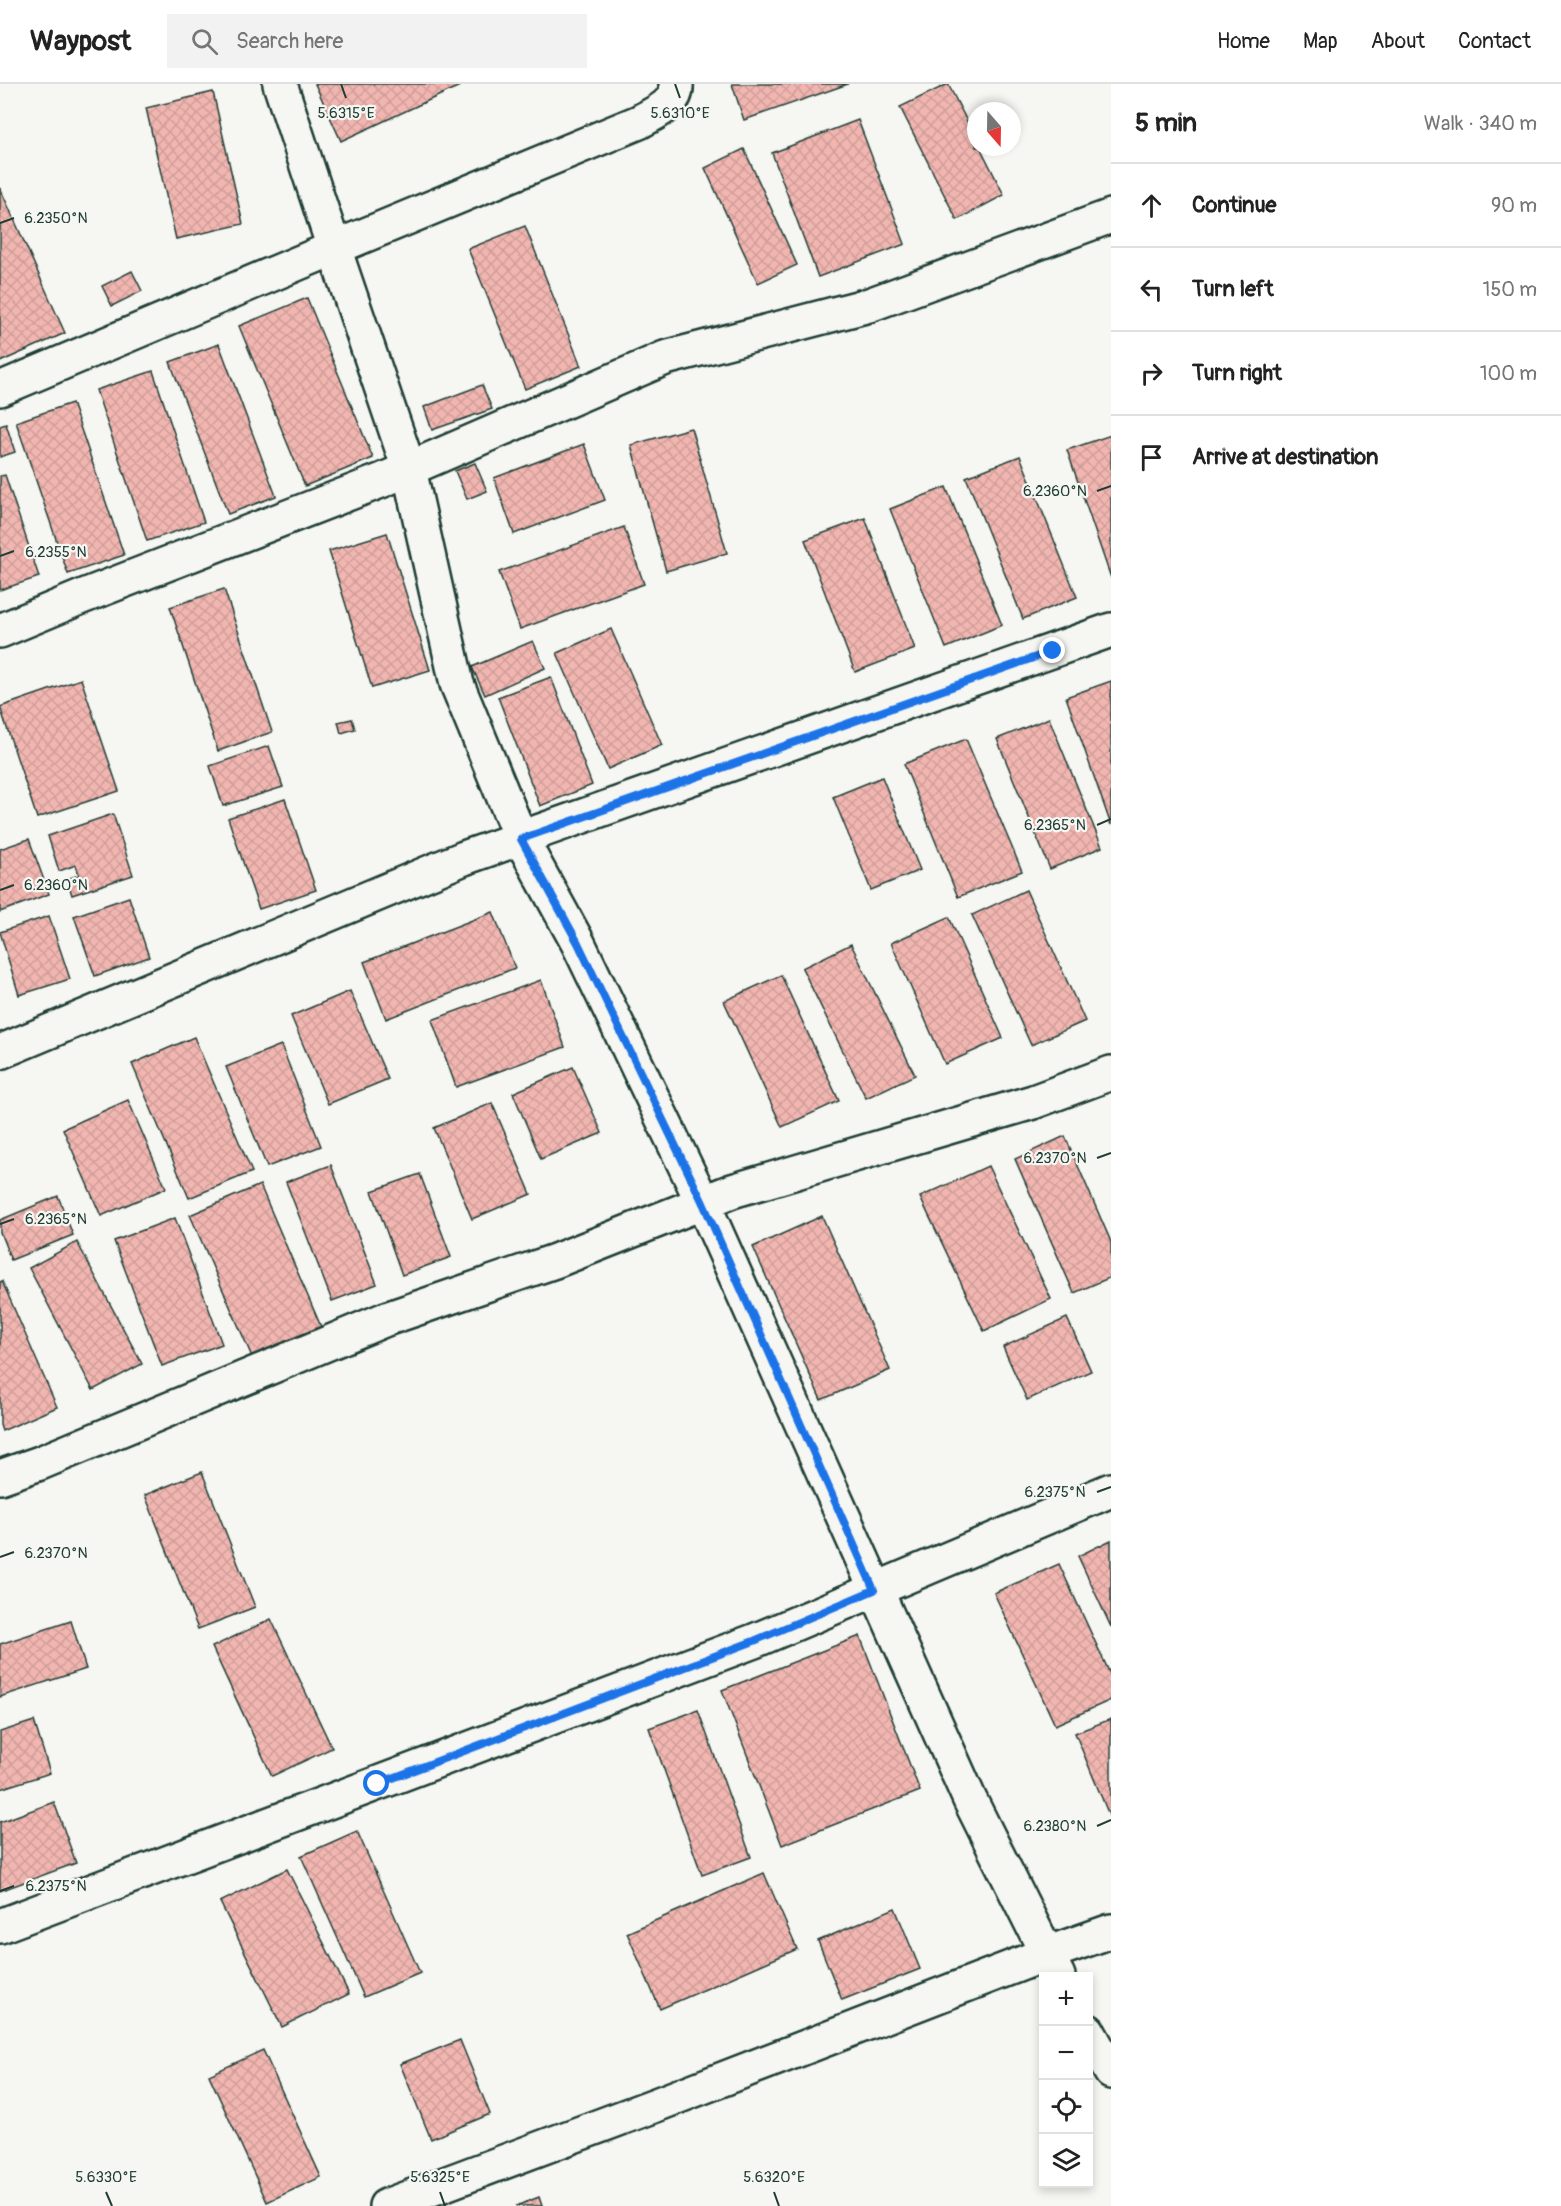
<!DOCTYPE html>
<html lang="en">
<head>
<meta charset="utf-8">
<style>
  :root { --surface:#fff; --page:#f2f2f2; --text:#222; --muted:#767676; --line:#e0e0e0 }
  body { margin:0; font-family:Pangolin,sans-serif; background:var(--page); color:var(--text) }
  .controls { position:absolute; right:18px; bottom:18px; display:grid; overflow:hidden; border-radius:0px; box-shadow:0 3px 9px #0003 }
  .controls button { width:54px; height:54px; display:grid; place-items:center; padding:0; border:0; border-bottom:2px solid var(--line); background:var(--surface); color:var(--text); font:30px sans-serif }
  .compass { position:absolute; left:967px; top:18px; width:54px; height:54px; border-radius:50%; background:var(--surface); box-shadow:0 3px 9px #0003; rotate:160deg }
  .stop { position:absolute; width:18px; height:18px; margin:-14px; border:4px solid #1a73e8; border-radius:50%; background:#fff }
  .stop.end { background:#1a73e8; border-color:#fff; box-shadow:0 2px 6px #0008 }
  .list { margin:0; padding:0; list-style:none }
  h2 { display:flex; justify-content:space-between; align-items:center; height:78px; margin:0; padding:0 24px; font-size:26px }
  h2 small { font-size:20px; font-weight:400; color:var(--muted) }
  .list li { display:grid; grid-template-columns:39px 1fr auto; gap:18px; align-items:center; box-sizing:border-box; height:84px; padding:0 24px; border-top:2px solid var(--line) }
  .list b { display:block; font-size:22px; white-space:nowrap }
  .list em { font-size:20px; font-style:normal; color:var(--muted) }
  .icon { flex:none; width:33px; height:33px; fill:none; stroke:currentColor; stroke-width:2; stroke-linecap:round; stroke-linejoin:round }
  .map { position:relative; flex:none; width:1111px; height:2122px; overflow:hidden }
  header { display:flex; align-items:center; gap:36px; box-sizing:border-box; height:84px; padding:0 30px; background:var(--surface); border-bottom:2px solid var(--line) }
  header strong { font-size:28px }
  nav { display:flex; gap:33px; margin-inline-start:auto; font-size:21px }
  .search { width:420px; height:54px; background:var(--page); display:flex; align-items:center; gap:15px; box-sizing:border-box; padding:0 21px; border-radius:0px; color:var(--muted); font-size:22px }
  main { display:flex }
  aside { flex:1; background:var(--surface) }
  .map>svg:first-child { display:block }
  .building { fill:url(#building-cross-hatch); stroke:#1f3d34; stroke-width:1.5 }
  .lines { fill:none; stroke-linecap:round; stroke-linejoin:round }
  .street-casing { stroke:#1f3d34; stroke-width:38 }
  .street { stroke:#f6f6f2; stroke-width:33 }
  .route { stroke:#1a73e8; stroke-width:8 }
  .ticks { fill:none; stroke:#1f3d34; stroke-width:2 }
  .ticks-label { font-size:15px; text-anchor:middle; fill:#1f3d34; stroke:#f6f6f2; stroke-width:4.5; stroke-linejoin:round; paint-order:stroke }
</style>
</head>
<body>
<header>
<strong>Waypost</strong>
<div class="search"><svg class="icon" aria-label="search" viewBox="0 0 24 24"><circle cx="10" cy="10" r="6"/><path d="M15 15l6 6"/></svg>Search here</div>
<nav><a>Home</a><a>Map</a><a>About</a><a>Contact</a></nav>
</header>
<main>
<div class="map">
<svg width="1111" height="2122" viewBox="0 0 1111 2122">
  <defs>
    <pattern id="building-cross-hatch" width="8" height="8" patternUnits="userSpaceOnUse" patternTransform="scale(1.5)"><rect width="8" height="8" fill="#f2b6b1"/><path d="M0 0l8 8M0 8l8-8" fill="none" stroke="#cf9d99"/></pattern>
  </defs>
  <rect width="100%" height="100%" fill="#f6f6f2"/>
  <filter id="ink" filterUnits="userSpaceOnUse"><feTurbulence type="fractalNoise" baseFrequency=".0167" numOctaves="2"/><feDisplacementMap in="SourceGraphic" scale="12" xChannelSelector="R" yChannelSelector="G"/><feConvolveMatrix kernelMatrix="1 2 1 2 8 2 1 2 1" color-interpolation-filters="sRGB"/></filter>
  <g filter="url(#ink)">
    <g class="building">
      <polygon points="315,0 464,0 341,57"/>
      <polygon points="732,0 848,0 744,36"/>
      <polygon points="948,0 976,55 976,63 980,63 1004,111 957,136 900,23"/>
      <polygon points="213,8 243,140 176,155 146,24"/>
      <polygon points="858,36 905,160 818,193 772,69"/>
      <polygon points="744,65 797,181 758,199 705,84"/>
      <polygon points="0,104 65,249 0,278"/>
      <polygon points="525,142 581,282 525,305 468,165"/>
      <polygon points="132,187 142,207 112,222 102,202"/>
      <polygon points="307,214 373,374 305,402 239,242"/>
      <polygon points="219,260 276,412 228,430 170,278"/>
      <polygon points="153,287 204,438 147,457 96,306"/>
      <polygon points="482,301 492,325 432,346 424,323"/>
      <polygon points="72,319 124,471 68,490 16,338"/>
      <polygon points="6,340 15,368 0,373 0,342"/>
      <polygon points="691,344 727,469 666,487 631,361"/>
      <polygon points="1111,351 1111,494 1067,366"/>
      <polygon points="584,360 605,416 514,450 494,394"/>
      <polygon points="1020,372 1077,513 1023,535 966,393"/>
      <polygon points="475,379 487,407 467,415 455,387"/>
      <polygon points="5,391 39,493 0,506 0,392"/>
      <polygon points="946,403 1002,541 946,564 890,425"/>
      <polygon points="865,434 915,565 855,588 805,456"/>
      <polygon points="624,443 644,500 520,545 499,488"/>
      <polygon points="387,449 430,586 372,604 329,467"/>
      <polygon points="224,505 272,648 218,667 170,523"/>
      <polygon points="611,545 662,661 608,685 557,569"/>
      <polygon points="533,557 545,584 485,611 472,583"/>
      <polygon points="551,593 592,701 540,722 498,613"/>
      <polygon points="81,595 119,707 37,734 0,623"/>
      <polygon points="1111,597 1111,741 1066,613"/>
      <polygon points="1049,634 1102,763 1050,785 997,655"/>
      <polygon points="352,635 355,645 341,649 338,638"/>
      <polygon points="966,655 1022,787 958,813 904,680"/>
      <polygon points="269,662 283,703 223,722 210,682"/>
      <polygon points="882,693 920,786 871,806 833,713"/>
      <polygon points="285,715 316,806 259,825 228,734"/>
      <polygon points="113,730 133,791 72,811 67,795 79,791 76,781 59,787 48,752"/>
      <polygon points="29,755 49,810 0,828 0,765"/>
      <polygon points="1026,806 1085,937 1031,961 972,831"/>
      <polygon points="129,813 149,873 95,892 74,832"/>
      <polygon points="493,828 515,884 386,935 364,878"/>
      <polygon points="49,832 70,895 19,911 0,848"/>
      <polygon points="949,833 1003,954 945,980 891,859"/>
      <polygon points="851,860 915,991 866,1014 802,884"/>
      <polygon points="781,891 839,1017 782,1043 724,917"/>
      <polygon points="541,896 565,963 456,1003 432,936"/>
      <polygon points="350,907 388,995 328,1020 291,932"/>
      <polygon points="194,953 252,1088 189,1114 132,980"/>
      <polygon points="281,961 321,1062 267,1083 226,983"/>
      <polygon points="573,983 602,1049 541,1075 513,1009"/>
      <polygon points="128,1016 166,1104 101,1132 63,1045"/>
      <polygon points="492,1019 531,1110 472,1135 434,1044"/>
      <polygon points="1065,1052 1111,1158 1111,1193 1074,1209 1015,1075"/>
      <polygon points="331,1081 377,1200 332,1217 286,1098"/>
      <polygon points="988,1082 1051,1215 984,1247 920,1113"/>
      <polygon points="420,1090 451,1173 402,1191 372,1107"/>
      <polygon points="260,1101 322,1245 253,1275 190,1131"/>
      <polygon points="58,1112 73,1151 11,1176 0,1148 0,1136"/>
      <polygon points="822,1132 890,1286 821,1316 753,1163"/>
      <polygon points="175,1134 222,1260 162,1282 114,1157"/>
      <polygon points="77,1158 142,1280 93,1306 29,1184"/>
      <polygon points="2,1197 57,1323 2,1347 0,1341 0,1198"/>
      <polygon points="1067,1234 1091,1287 1027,1316 1003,1263"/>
      <polygon points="202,1388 255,1523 198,1545 145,1411"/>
      <polygon points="1111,1456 1111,1543 1078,1472"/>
      <polygon points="1059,1480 1111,1592 1111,1616 1055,1641 994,1509"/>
      <polygon points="271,1535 332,1664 272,1692 212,1563"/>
      <polygon points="71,1537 86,1585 0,1613 0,1560"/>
      <polygon points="860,1552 920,1707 782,1761 722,1606"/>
      <polygon points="698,1626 751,1773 702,1791 649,1644"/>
      <polygon points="1111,1635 1111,1736 1075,1649"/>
      <polygon points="34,1637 50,1689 0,1705 0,1648"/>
      <polygon points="54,1718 76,1779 0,1807 0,1738"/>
      <polygon points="357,1747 420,1889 364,1913 301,1772"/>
      <polygon points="287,1785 349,1910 282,1943 220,1818"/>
      <polygon points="764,1789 797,1865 660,1925 627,1849"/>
      <polygon points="895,1824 920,1885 842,1916 818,1857"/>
      <polygon points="460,1956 490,2030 431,2055 400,1980"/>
      <polygon points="263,1966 321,2093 267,2118 209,1991"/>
      <polygon points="539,2113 542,2122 516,2122"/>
    </g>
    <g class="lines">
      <defs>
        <g id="street">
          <path d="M 676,0 C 678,21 654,29 639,38 L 334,164 L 409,385 L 457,600 L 521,755 L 578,859 L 703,1119 L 970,1716 L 1058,1892"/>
          <polyline points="0,305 334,164 280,0"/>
          <polyline points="0,547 84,512 383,396 665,274 869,221 1111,132"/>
          <polyline points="0,968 464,774 1111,546"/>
          <polyline points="0,1393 40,1379 386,1235 555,1177 732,1107 1033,1018 1111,989"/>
          <polyline points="0,1842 754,1557 1111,1406"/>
          <polyline points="1088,1947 1111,1988"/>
          <polyline points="386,2122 661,2019 1046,1870 1111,1847"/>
        </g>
      </defs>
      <use href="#street" class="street-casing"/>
      <use href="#street" class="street"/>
    </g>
  </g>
  <g class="lines" filter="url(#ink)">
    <polyline class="route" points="377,1700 754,1557 874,1506 703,1119 578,859 521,755 1053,567"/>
  </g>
  <path class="ticks" d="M 341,0 L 346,14M 675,0 L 680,14M 0,139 L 14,134M 1097,407 L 1111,402M 0,472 L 14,467M 1097,741 L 1111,735M 0,806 L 14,801M 1097,1074 L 1111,1069M 0,1140 L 14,1135M 1097,1408 L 1111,1403M 0,1473 L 14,1468M 1097,1742 L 1111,1736M 0,1807 L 14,1802M 106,2108 L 112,2122M 440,2108 L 445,2122M 774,2108 L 779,2122"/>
  <g class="ticks-label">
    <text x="346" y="34">5.6315°E</text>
    <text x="680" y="34">5.6310°E</text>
    <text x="56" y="139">6.2350°N</text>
    <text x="1055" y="412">6.2360°N</text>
    <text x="56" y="473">6.2355°N</text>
    <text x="1055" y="746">6.2365°N</text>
    <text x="56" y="806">6.2360°N</text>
    <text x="1055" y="1079">6.2370°N</text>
    <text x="56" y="1140">6.2365°N</text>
    <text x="1055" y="1413">6.2375°N</text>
    <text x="56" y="1474">6.2370°N</text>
    <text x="1055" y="1747">6.2380°N</text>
    <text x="56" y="1807">6.2375°N</text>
    <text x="106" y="2098">5.6330°E</text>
    <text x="440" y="2098">5.6325°E</text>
    <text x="774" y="2098">5.6320°E</text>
  </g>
</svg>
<div class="controls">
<button>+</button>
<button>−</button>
<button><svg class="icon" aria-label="locate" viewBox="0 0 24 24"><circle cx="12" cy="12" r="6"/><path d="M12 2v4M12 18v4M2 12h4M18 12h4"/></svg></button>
<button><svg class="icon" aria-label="layers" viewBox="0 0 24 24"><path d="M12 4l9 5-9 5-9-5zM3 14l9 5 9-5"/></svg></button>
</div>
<svg class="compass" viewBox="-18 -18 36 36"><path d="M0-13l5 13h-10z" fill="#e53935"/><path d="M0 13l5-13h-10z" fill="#767676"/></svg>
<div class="stop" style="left:377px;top:1700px"></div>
<div class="stop end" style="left:1053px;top:567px"></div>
</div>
<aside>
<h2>5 min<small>Walk · 340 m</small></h2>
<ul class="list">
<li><svg class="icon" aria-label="ahead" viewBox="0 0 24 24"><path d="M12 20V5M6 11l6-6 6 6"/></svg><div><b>Continue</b></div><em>90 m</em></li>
<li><svg class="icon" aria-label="left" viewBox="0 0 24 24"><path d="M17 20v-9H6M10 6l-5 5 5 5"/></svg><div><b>Turn left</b></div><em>150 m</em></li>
<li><svg class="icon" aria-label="right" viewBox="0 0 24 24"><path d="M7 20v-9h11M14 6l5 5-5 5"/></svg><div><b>Turn right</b></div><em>100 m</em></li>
<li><svg class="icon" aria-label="arrive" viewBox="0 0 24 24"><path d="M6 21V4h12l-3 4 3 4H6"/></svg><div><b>Arrive at destination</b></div></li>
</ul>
</aside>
</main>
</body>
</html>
